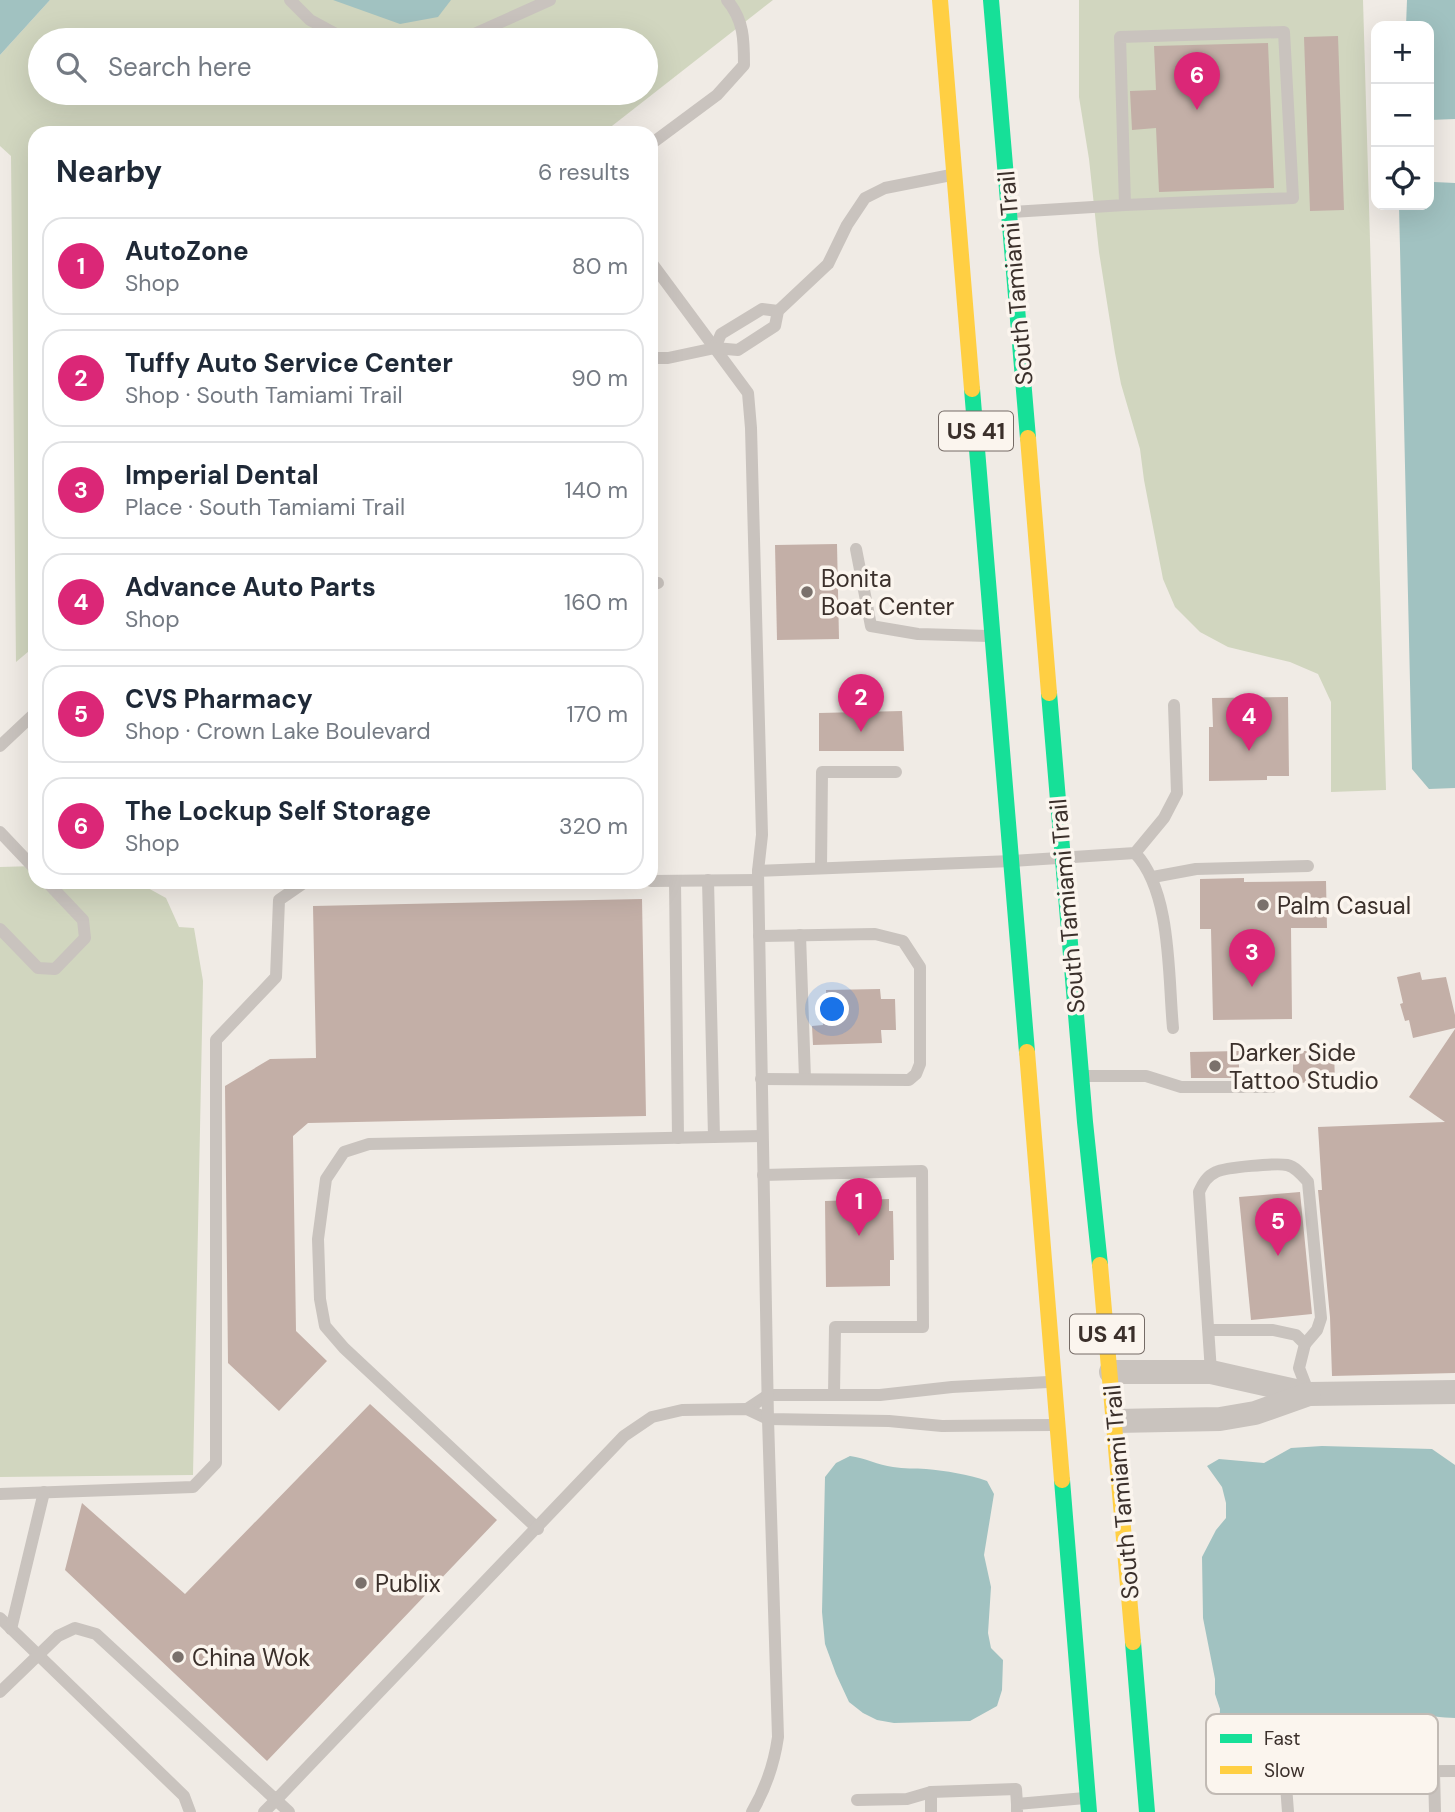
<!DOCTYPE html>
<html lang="en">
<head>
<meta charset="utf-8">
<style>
  :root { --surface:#fff; --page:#f6f6f7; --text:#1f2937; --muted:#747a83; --line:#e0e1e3; --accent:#db2777 }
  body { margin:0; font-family:"DM Sans",sans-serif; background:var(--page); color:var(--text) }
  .controls { position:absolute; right:21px; top:21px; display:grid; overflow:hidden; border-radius:14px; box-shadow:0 7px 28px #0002 }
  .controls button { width:63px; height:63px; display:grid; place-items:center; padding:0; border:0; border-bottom:2px solid var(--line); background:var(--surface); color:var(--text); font:35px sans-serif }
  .you { position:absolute; left:833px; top:1010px; width:24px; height:24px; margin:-18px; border:5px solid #fff; border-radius:50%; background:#1a73e8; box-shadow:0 0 0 10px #1a73e833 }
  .badge { display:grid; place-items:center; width:46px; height:46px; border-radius:50%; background:var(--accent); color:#fff; font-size:23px; font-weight:700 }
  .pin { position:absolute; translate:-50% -58px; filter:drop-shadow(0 2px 4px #0008) }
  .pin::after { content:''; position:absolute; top:37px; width:24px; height:21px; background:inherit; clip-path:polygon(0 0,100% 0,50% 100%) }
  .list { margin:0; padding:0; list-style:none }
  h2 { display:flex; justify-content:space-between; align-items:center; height:91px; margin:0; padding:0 28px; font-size:30px }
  h2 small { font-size:23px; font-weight:400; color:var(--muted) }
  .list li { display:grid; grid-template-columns:46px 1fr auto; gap:21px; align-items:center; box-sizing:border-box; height:98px; margin:0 14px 14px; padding:0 14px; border:2px solid var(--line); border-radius:21px }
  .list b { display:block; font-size:26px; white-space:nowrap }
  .list p { margin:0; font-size:23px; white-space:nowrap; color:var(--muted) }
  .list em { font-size:23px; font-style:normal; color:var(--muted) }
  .icon { flex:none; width:38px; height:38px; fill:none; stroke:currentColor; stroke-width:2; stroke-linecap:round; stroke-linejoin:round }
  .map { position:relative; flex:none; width:1455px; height:1812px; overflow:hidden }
  .search { position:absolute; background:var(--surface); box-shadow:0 7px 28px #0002; left:28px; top:28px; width:630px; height:77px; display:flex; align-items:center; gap:18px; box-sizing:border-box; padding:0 24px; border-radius:38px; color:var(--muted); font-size:26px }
  .panel { position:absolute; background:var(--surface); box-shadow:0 7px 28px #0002; left:28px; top:126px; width:630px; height:763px; border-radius:21px }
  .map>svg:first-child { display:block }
  .green { fill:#d1d6bf; fill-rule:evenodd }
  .water { fill:#a1c2c1 }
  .building { fill:#c3afa7 }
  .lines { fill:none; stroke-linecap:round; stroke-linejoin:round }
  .lane { stroke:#c9c3be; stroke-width:12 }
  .street { stroke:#c9c3be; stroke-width:24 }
  .fast { stroke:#16e098; stroke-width:16 }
  .slow { stroke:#ffcf43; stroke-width:16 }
  .poi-dot { fill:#7a716c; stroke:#fbf5ee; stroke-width:2.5 }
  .labels { text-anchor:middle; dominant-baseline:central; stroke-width:7; stroke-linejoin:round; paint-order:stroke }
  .shield { fill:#fbf5ee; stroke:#756b66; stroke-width:2 }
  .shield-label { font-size:23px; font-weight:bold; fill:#3b302b }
  .street-label { font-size:24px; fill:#3b302b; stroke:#fbf5ee }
  .poi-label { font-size:24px; fill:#3b302b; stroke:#fbf5ee; text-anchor:start }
  .key { fill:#fbf5ee; stroke:#c1bab4; stroke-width:2 }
  .key-label { font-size:19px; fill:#3b302b }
</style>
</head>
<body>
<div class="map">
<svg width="1455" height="1812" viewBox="0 0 1455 1812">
  <rect width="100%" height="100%" fill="#f0ebe5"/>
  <g class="green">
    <path d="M 50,0 L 773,0 L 603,133 L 35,133 L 35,646 L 16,662 L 11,156 L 0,146 L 0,55 ZM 40,40 L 646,40 L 646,93 L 40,93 Z"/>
    <polygon points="1079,0 1363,0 1386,790 1331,792 1331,702 1318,674 1290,662 1228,647 1200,632 1175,607 1163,579 1144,480 1140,449 1121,384 1115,353 1099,252 1089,159 1079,97"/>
    <polygon points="35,866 35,882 137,882 166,898 179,927 194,928 203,981 193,1475 0,1477 0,867"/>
  </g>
  <g class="water">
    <polygon points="0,0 50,0 0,55"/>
    <polygon points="333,0 451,0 438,17 400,24"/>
    <polygon points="1407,0 1455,0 1455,119 1429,120 1429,26 1406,26"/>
    <polygon points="1434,182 1455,183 1455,788 1429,789 1412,769 1399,205 1429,205 1429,183"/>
    <path d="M 1322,1446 L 1432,1449 L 1455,1465 L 1455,1718 C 1434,1717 1395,1710 1376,1721 C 1371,1724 1368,1730 1364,1734 L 1349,1731 L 1337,1720 L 1291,1717 L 1261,1719 L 1249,1729 L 1246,1736 L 1219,1730 L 1220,1709 L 1215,1694 L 1215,1679 L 1203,1618 L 1202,1557 L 1216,1530 L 1226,1518 L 1226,1503 L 1222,1487 L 1207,1466 L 1219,1459 L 1264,1463 L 1291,1448 Z"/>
    <path d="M 850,1456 C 865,1458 878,1465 893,1467 C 904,1469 915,1468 926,1469 C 946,1471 968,1474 987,1481 L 994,1494 L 984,1555 L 991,1587 L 988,1633 L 991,1648 L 1003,1660 L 1002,1690 L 997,1706 L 970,1721 L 894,1723 L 877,1720 L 863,1713 L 849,1702 L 836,1674 L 825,1644 L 822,1612 L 825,1477 L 836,1463 Z"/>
  </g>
  <g class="building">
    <polygon points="1338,36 1344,210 1310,211 1304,37"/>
    <polygon points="1268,43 1274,188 1159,192 1156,128 1132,130 1130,91 1156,90 1154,46"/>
    <polygon points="837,544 839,639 777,640 775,545"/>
    <polygon points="1288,697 1289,776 1267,776 1267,780 1209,781 1209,727 1213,727 1212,698"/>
    <polygon points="902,711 904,751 819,751 819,713"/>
    <polygon points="1244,878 1244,882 1326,881 1327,928 1291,928 1292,1019 1213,1020 1211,929 1200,929 1200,879"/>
    <polygon points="642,899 646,1116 308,1123 293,1136 296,1331 327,1361 279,1411 228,1363 225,1086 270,1059 316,1058 313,906"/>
    <polygon points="1420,972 1422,980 1446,977 1455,1015 1455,1028 1413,1038 1409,1020 1405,1021 1400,1004 1403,1003 1397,977"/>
    <polygon points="880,989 881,999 895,999 896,1030 881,1030 882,1043 813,1045 812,1026 823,1025 822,1004 827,1004 826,990"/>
    <polygon points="1455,1029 1455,1373 1332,1376 1330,1317 1318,1190 1322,1190 1318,1127 1445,1122 1409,1097"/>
    <polygon points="1239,1051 1239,1078 1191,1078 1190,1052"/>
    <polygon points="1293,1051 1334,1051 1335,1082 1293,1083"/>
    <polygon points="1300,1192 1312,1314 1251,1320 1239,1197"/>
    <polygon points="889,1199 889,1211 893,1211 894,1260 890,1260 890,1286 826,1287 825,1201"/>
    <polygon points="370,1404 497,1520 267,1761 65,1570 82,1503 185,1594"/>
  </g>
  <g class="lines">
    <g class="lane">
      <polyline points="290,0 310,20 347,40"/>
      <polyline points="461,40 550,0"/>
      <path d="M 651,144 L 717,95 L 744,65 C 744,40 744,20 727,0"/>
      <polyline points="1013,212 1125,205 1293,198 1284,32 1120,37 1125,205"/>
      <polyline points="651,262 748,393 751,428 762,835 758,871"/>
      <polyline points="715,348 721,334 762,309 778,311"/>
      <polyline points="651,358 668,358 715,348 738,350 775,326 778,311 828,264 847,225 865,198 885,188 951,175"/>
      <polyline points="856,549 871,626 918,634 989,636"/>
      <polyline points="651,584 658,583"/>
      <polyline points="0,746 35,713"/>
      <polyline points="0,832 35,869"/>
      <path d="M 1135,853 C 1172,892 1168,977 1173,1028"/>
      <polyline points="821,868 822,772 896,772"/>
      <polyline points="1153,877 1196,869 1308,866"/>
      <polyline points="708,880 714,1137"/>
      <polyline points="651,881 758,880"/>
      <polyline points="675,881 678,1138"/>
      <polyline points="0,929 38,968 55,969 85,938 83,920 47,882"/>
      <polyline points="800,935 805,1079"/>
      <polyline points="759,936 875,934 903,941 920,967 920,1064 916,1074 909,1080 761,1079"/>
      <polyline points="1085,1076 1146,1076 1181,1087 1272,1087"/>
      <polyline points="763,1175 922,1171 923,1327 835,1327 834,1395"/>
      <polyline points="1209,1330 1273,1330 1296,1335 1305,1344 1299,1368 1309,1394"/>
      <path d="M 1211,1372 L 1199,1192 C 1203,1183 1207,1176 1216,1172 C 1226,1167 1277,1163 1287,1165 C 1296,1167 1302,1175 1308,1182 L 1321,1318 L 1317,1330 L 1305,1344"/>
      <polyline points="747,1409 768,1395 880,1395 952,1387 1048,1382"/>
      <polyline points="0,1494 193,1487 216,1463 216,1040 276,977 279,900 305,882 323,882"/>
      <polyline points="538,1529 344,1348 325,1326 320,1299 318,1239 326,1179 344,1152 369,1144 762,1136"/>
      <polyline points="0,1618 184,1796 190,1812"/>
      <polyline points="11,1629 44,1492"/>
      <polyline points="0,1692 58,1636 75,1628 96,1634 276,1800 624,1436 652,1417 682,1410 747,1409 768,1419 889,1421 942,1426 1052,1425"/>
      <polyline points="1434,1772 1435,1812"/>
      <polyline points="931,1792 1016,1789 1017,1804"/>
      <polyline points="857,1800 907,1799 931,1792 931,1812"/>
      <polyline points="264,1812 276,1800 289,1812"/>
      <path d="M 752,1812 C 766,1788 774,1765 778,1737 L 768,1419 L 758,871 L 1012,861 L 1135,853 L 1164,818 L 1177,793 L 1174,705"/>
      <polyline points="1017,1812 1017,1804 1085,1798"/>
      <polyline points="1288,1812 1285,1772 1455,1771"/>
    </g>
    <g class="street">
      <polyline points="1111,1372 1211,1372 1309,1394 1455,1392"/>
      <polyline points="1115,1421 1220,1419 1255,1413 1309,1394"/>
    </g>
    <g class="fast">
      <polyline points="991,0 1028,438"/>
      <polyline points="972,389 1027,1052"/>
      <polyline points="1049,693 1085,1122 1100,1265"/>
      <polyline points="1062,1480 1089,1812"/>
      <polyline points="1133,1642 1147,1812"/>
    </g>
    <g class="slow">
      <polyline points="940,0 972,389"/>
      <polyline points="1028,438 1049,693"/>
      <polyline points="1027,1052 1062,1480"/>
      <polyline points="1100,1265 1133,1642"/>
    </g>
  </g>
  <g class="poi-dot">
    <circle cx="807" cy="592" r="7"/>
    <circle cx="1263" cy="905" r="7"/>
    <circle cx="1215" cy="1066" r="7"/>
    <circle cx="361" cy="1583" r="7"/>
    <circle cx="178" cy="1657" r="7"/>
  </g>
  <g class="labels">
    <g class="shield">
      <rect x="939" y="411.5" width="74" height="39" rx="5"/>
      <rect x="1070" y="1314.5" width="74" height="39" rx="5"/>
    </g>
    <g class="shield-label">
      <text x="976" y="431">US 41</text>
      <text x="1107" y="1334">US 41</text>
    </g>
    <g class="street-label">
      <text transform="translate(1015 278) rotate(-95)">South Tamiami Trail</text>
      <text transform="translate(1067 906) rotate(-95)">South Tamiami Trail</text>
      <text transform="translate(1121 1492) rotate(-95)">South Tamiami Trail</text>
    </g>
    <g class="poi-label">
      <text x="821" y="578">Bonita<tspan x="821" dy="28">Boat Center</tspan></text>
      <text x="1277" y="905">Palm Casual</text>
      <text x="1229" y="1052">Darker Side<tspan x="1229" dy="28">Tattoo Studio</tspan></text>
      <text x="375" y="1583">Publix</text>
      <text x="192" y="1657">China Wok</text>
    </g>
  </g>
  <rect x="1206" y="1714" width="232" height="80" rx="10" class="key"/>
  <rect x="1220" y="1734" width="32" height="9" fill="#16e098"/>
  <rect x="1220" y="1766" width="32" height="8" fill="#ffcf43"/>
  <g class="key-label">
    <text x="1264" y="1745">Fast</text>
    <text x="1264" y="1777">Slow</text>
  </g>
</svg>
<div class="controls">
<button>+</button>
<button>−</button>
<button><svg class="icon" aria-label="locate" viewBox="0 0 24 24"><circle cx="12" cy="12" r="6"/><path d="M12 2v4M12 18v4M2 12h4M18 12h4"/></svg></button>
</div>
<div class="you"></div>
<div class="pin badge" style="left:859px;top:1236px">1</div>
<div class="pin badge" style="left:861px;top:732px">2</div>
<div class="pin badge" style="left:1252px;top:987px">3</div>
<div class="pin badge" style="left:1249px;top:751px">4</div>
<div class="pin badge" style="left:1278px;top:1256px">5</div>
<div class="pin badge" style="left:1197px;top:110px">6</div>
<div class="search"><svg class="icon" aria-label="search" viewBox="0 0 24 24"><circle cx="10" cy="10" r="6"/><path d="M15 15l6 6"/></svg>Search here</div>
<section class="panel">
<h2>Nearby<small>6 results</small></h2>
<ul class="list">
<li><span class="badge">1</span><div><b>AutoZone</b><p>Shop</p></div><em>80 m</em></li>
<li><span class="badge">2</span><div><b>Tuffy Auto Service Center</b><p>Shop · South Tamiami Trail</p></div><em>90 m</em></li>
<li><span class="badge">3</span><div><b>Imperial Dental</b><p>Place · South Tamiami Trail</p></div><em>140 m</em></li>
<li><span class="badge">4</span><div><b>Advance Auto Parts</b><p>Shop</p></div><em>160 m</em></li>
<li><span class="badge">5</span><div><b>CVS Pharmacy</b><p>Shop · Crown Lake Boulevard</p></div><em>170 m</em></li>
<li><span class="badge">6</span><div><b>The Lockup Self Storage</b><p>Shop</p></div><em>320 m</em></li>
</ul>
</section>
</div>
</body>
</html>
